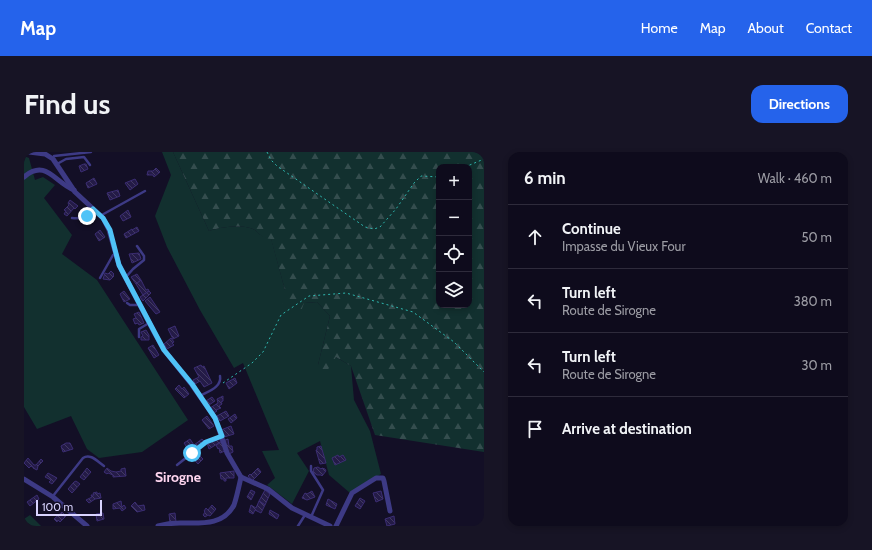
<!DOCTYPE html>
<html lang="en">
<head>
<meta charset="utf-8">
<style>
  :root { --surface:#0e0b1c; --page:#171425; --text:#f1f3f6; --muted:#9b9ba3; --line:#2e2b3b; --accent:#2563eb }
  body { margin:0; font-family:Cabin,sans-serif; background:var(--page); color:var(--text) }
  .controls { position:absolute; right:12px; top:12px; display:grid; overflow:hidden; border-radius:8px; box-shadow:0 2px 6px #0003 }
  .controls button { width:36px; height:36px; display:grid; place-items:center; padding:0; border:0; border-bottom:1px solid var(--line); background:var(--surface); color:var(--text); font:20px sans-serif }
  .scale { position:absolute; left:12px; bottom:10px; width:66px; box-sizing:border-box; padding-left:4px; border:2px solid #d9d4ff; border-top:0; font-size:11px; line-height:14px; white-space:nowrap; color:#d9d4ff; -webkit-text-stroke:3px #130f26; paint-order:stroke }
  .stop { position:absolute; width:12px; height:12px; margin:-9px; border:3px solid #4fc3f7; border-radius:50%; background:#fff }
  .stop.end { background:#4fc3f7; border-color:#fff; box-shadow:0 1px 4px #0008 }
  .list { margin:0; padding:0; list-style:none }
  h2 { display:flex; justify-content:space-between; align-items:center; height:52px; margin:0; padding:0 16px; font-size:17px }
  h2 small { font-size:13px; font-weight:400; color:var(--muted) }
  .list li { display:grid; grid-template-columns:26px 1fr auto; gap:12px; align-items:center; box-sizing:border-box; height:64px; padding:0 16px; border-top:1px solid var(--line) }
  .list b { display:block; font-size:15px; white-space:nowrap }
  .list p { margin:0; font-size:13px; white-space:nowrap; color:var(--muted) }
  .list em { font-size:13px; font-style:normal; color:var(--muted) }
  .icon { flex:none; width:22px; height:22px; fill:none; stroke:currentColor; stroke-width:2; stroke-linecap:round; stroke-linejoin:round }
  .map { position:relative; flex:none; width:460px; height:374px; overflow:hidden; border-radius:12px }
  header { display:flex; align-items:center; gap:24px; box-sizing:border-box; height:56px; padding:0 20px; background:var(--accent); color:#fff }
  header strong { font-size:19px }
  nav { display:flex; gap:22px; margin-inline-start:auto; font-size:14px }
  .intro { display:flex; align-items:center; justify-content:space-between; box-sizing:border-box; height:96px; padding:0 24px }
  h1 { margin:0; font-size:28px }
  .button { padding:10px 18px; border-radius:12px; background:var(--accent); color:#fff; font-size:14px; font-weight:700 }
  main { display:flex; gap:24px; padding:0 24px }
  aside { flex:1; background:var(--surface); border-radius:12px; box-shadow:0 2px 6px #0003 }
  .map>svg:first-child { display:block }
  .green { fill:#12302f }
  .forest { fill:url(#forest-firs); fill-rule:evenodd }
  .building { fill:url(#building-back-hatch); stroke:#3b2d73 }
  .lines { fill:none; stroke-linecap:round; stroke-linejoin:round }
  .path { stroke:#2fb8b0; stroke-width:1; stroke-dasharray:2 3; stroke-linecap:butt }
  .lane { stroke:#3d3a85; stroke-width:2.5 }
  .street { stroke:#3d3a85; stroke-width:5 }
  .route { stroke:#4fc3f7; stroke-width:5 }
  .labels { text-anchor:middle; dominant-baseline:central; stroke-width:3; stroke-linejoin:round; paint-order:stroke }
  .neighbourhood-label { font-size:14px; font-weight:bold; fill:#ffd6f0; stroke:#130f26 }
</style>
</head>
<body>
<header>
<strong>Map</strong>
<nav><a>Home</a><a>Map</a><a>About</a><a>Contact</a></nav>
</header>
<div class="intro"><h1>Find us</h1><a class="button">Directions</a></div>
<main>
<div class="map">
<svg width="460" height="374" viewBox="0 0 460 374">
  <defs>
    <pattern id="forest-firs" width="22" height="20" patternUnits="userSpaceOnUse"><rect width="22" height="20" fill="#12302f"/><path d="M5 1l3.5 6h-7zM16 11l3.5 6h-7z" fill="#344d4e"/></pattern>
    <pattern id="building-back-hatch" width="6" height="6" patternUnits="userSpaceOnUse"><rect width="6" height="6" fill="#241b47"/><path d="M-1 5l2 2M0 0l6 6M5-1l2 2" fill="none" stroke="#433b63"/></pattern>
  </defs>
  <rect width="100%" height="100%" fill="#130f26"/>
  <g class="green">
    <path d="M 138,0 L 149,0 L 185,79 C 196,75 215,73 226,76 C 235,78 234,86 247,86 L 261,138 L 280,151 L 293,150 L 306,164 L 294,213 L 312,205 L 327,214 L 330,248 L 346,279 L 357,322 L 326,341 L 305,323 L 296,289 L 273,301 L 285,319 L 268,352 L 243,333 L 251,326 L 238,299 L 255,298 L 219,211 L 210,216 L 176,158 L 143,95 L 131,64 L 147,23 Z"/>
    <polygon points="0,4 5,6 11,28 19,25 31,33 20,46 48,83 38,102 73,128 164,268 118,300 75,306 63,297 47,264 13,277 0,255"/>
    <polygon points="6,363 17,374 0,374 0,367"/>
  </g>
  <path class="forest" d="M 149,0 L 460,0 L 460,300 L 351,283 L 327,214 L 312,205 L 301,222 L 294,213 L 306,164 L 293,150 L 280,151 L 276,162 L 255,149 L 261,138 L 247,87 C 234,86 235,78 226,76 C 215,73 196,75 185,79 ZM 415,15 L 445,15 L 445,153 L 415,153 Z"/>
  <g class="building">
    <polygon points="60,12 62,12 64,17 57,20 55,14"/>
    <polygon points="132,16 136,20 130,25 129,23 123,23 124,19 129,19"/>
    <polygon points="70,26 73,32 64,36 62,31"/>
    <polygon points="111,27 114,32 106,38 101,31"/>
    <polygon points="94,38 96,44 86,48 83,41"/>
    <polygon points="46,48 54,54 51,57 50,56 43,64 40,62 42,59 40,58 45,53 44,51"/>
    <polygon points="104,58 107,65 99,69 96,64"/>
    <polygon points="113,75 115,79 102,86 100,82 108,77 108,78"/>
    <polygon points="76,78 81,85 75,89 71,82"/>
    <polygon points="115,101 117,107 108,111 105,102"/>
    <polygon points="87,119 90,122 89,123 90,124 86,128 79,127 81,121 84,122"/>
    <polygon points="113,122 117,128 112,132 107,125"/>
    <polygon points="117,128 122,138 124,137 125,139 119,143 112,132"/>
    <polygon points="100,139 106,147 100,150 96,142"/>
    <polygon points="125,139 127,141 119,149 116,145"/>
    <polygon points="126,145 136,160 132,162 121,149"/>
    <polygon points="115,160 120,171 115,173 114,171 111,172 109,167 112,166 110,162"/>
    <polygon points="151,174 155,184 149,187 144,177"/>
    <polygon points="122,178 125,183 125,188 117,188 117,185 119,184 117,180"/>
    <polygon points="147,186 150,190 148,191 150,193 143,197 140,192"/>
    <polygon points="129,193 135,203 130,206 124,196"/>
    <polygon points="177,213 178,215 180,214 188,231 180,235 176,229 171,232 169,228 175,225 170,216"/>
    <polygon points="211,226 213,231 205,237 202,231"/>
    <polygon points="155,233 158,237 160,235 165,242 160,246 151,237"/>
    <polygon points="199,244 199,249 197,250 198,252 195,254 197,256 192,258 193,259 190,261 186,256 194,251 193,247"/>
    <polygon points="188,245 191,249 185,253 182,249"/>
    <polygon points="202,259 205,264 196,269 193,264"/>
    <polygon points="211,262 213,266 207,271 204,267"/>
    <polygon points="183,264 190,274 185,277 178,268"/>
    <polygon points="207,274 210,282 200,285 197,278"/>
    <polygon points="196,286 198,289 185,297 183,291 187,289 188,290"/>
    <polygon points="166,287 170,293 178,287 181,290 167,301 160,291"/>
    <polygon points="204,287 205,294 208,294 209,300 205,302 201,288"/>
    <polygon points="198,290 201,299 196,301 195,296 194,297 192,293"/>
    <polygon points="42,291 46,291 49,297 39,300 37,294"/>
    <polygon points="297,294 302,311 296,312 292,298 293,298 293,295"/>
    <polygon points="172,300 179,307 174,312 167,304"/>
    <polygon points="314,303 315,305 319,303 322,308 311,313 308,306"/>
    <polygon points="4,306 10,313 12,313 17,307 19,309 14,314 13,318 9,316 9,315 7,314 5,316 0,311"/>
    <polygon points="294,315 297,317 298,316 301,317 302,319 298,324 297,323 293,323 289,320 290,316"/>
    <polygon points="63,316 67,320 60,328 56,325"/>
    <polygon points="83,316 87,319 92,320 97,319 97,317 101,316 102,324 89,325 89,323 84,321 83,322 80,320"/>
    <polygon points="234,316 237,320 228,329 224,324 226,322 227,323"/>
    <polygon points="210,319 210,326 202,326 202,329 200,329 200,327 197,327 196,321"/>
    <polygon points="24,321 33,326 28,332 25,330 27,328 21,325"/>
    <polygon points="52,329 56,332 48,341 44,337 50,330"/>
    <polygon points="227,338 231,340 227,348 223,345"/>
    <polygon points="241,338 246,342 241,353 235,349"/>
    <polygon points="288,339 291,345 283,348 278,346 281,341 283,342"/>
    <polygon points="357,339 359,347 352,350 349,341"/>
    <polygon points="73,340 73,342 76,341 77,346 71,347 65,351 62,348 68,345 67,343 70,343 69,341"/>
    <polygon points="13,343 15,347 6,354 3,350"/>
    <polygon points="336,346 341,349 336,357 331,354"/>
    <polygon points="304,347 313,352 311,357 302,353"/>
    <polygon points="97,349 98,355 100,353 102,356 98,359 96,356 89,357 89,352"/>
    <polygon points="235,349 241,353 237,361 231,358 229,362 225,360 227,353 232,356"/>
    <polygon points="111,350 114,354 120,353 121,358 113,360 107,354"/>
    <polygon points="188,353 192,357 186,364 184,363 181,365 179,363 181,360 180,359 182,356 184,358"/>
    <polygon points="246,358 255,363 253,367 245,362"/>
    <polygon points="38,360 42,364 36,370 34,368 33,370 30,367"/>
    <polygon points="79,361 80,367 73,369 72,362"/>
    <polygon points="151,361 152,370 146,371 145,362"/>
    <polygon points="370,364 371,372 363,374 361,367"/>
  </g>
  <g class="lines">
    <g class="path">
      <polyline points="243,0 247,8 253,14 341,75 350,77 356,75 372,57 390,31 397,24 415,25"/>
      <polyline points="441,15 460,7"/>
      <polyline points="199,231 228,211 239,200 257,163 285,144 322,141 389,160 430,190 460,220"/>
    </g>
    <g class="lane">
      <polyline points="30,4 67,0"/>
      <polyline points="33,12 42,7 60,5 66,13"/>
      <polyline points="76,64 121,39"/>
      <path d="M 48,66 C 58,67 62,65 68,58"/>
      <polyline points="102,125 109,117 120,108 120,104 113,94"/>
      <polyline points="76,126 89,103 91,102"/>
      <polyline points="103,151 106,153 115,153"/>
      <polyline points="115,185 115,177 125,171"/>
      <path d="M 176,244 C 185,239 198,235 196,224"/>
      <polyline points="153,313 182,290 197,284"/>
      <path d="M 29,344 L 59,306 C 66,301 73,309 80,314"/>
      <polyline points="287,365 299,338 287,319 287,314"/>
      <polyline points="274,374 281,363"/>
    </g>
    <g class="street">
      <polyline points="5,0 21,2 29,7 51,40 79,66 85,78 95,113 130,180 140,198 168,233 191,266 203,301 217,325 244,337 268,356 306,374"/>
      <path d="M 0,25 C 22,6 31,31 50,38"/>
      <polyline points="0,327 29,345 63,374"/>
      <path d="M 134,374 C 141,372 149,371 156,371 C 177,371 199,374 210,353 C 213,344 215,334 217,325"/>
      <polyline points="312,374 328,341 352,326 359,326 360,329 366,359"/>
    </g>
  </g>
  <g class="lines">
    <polyline class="route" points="63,64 69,57 79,66 86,78 95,113 140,198 168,232 191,266 198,284 182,290 168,301"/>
  </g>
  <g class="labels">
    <g class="neighbourhood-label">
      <text x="154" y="325">Sirogne</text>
    </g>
  </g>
</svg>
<div class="controls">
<button>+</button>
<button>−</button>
<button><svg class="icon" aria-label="locate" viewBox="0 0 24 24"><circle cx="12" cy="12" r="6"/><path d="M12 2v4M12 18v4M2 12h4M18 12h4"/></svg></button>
<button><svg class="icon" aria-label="layers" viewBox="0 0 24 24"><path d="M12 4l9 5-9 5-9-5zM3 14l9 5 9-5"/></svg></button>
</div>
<div class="scale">100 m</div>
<div class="stop" style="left:168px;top:301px"></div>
<div class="stop end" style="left:63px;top:64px"></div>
</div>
<aside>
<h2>6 min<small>Walk · 460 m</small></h2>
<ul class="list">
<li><svg class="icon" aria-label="ahead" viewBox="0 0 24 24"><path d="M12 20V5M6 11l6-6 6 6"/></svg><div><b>Continue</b><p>Impasse du Vieux Four</p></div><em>50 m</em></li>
<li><svg class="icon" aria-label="left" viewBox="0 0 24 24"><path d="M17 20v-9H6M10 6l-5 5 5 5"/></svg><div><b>Turn left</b><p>Route de Sirogne</p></div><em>380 m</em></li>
<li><svg class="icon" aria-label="left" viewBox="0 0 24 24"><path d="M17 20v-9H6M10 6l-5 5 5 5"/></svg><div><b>Turn left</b><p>Route de Sirogne</p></div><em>30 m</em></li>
<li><svg class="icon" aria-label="arrive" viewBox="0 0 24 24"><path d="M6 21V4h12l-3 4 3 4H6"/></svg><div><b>Arrive at destination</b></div></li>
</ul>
</aside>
</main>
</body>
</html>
